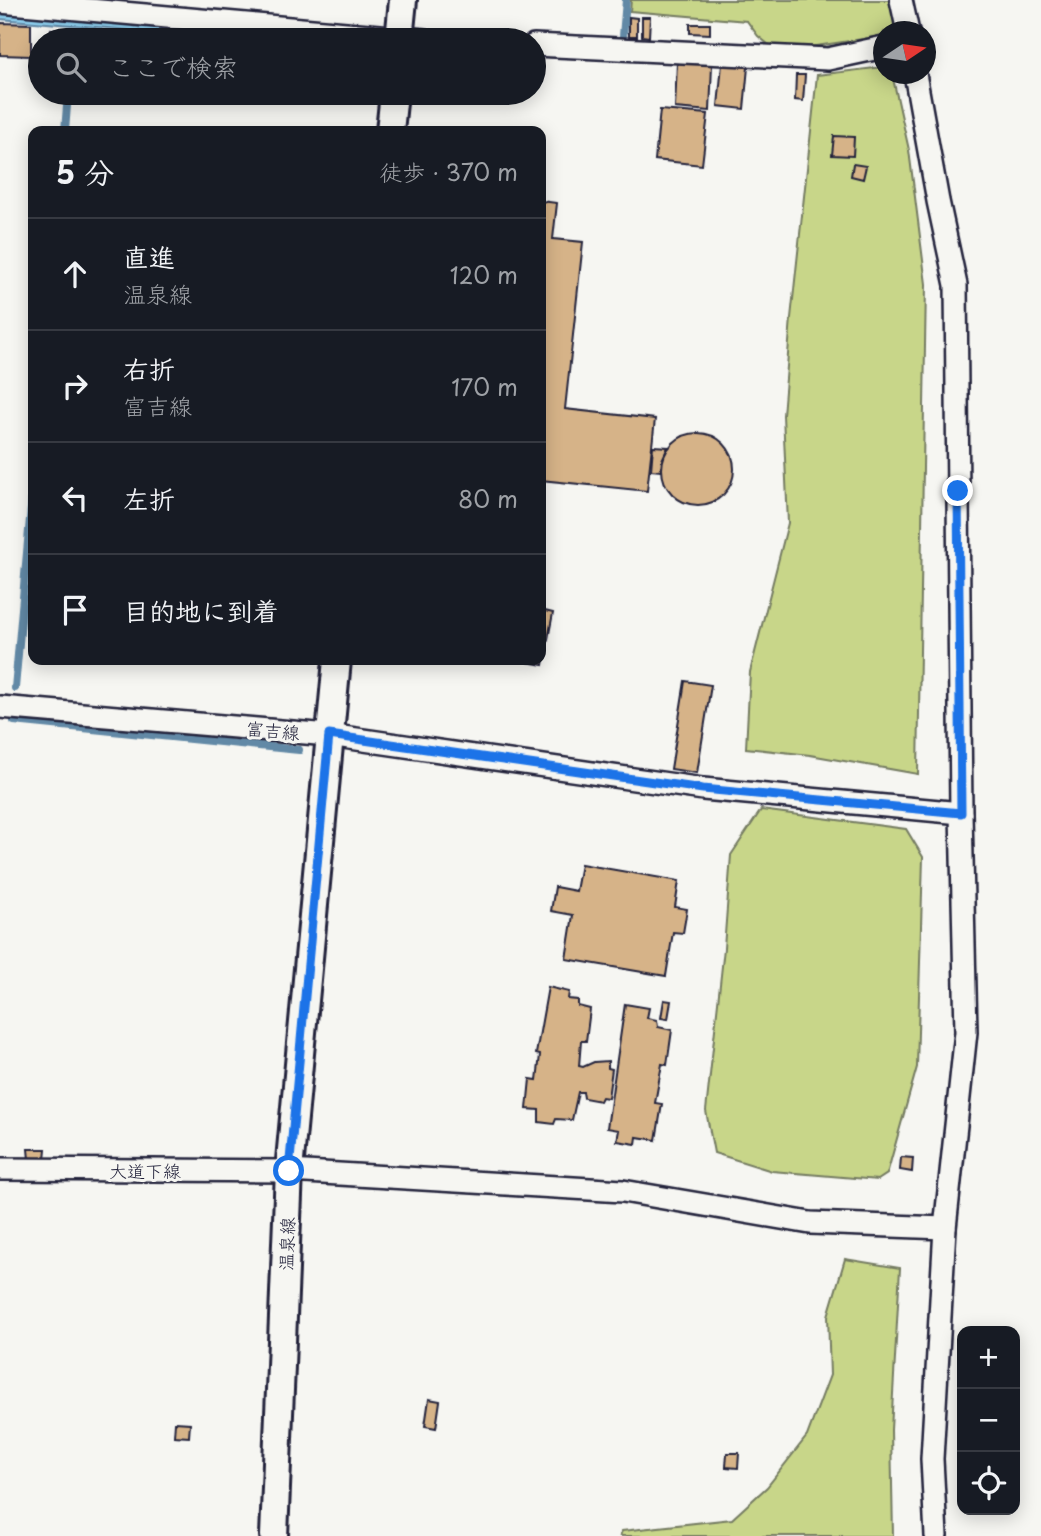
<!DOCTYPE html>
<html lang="ja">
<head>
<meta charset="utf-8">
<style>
  :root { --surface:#171b24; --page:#20242c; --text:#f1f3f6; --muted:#9ea1a6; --line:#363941 }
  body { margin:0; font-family:"Playpen Sans","Klee One",sans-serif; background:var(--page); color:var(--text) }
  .controls { position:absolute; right:21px; bottom:21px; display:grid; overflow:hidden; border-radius:14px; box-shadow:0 4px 18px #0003 }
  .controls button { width:63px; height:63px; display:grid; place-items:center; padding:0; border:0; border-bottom:2px solid var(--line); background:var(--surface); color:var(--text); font:35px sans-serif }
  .compass { position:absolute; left:873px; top:21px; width:63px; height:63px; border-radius:50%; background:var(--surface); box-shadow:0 4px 18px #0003; rotate:77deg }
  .stop { position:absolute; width:21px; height:21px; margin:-16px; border:5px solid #1a73e8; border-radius:50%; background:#fff }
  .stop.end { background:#1a73e8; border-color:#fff; box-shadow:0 2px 7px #0008 }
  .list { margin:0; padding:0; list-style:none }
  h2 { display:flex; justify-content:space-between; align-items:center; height:91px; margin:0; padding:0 28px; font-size:30px }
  h2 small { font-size:23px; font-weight:400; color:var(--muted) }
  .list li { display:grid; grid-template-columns:46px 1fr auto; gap:21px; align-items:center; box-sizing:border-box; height:112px; padding:0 28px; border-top:2px solid var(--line) }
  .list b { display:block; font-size:26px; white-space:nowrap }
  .list p { margin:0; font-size:23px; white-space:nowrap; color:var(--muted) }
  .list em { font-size:23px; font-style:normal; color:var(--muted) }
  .icon { flex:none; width:38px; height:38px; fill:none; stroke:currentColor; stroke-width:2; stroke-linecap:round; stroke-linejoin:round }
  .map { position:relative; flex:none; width:1041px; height:1536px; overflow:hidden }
  .search { position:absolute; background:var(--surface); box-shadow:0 4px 18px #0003; left:28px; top:28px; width:518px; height:77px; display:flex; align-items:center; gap:18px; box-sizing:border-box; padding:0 24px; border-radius:38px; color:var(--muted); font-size:26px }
  .panel { position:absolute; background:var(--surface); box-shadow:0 4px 18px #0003; left:28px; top:126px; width:518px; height:539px; border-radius:14px }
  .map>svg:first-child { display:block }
  .green { fill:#c8d689; stroke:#757c62; stroke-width:2 }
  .water { fill:#8cceed; stroke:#6289a6; stroke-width:2 }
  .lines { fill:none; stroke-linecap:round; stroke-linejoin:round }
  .stream { stroke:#6289a6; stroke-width:8 }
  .building { fill:#d6b388; stroke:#22223b; stroke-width:2 }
  .minor-casing { stroke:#22223b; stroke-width:26 }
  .tertiary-casing { stroke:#22223b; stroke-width:32 }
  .minor { stroke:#f6f6f2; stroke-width:21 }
  .tertiary { stroke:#f6f6f2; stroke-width:26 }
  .route { stroke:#1a73e8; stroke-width:9 }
  .labels { text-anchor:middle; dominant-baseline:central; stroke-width:6; stroke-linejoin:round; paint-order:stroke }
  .street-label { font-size:18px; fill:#22223b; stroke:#f6f6f2 }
</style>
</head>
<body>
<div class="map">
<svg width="1041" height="1536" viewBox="0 0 1041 1536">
  <rect width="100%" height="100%" fill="#f6f6f2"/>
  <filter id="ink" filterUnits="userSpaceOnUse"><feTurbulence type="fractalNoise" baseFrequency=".0143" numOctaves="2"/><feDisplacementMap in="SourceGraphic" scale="14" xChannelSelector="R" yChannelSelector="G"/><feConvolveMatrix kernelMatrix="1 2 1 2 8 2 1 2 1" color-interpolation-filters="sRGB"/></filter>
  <g filter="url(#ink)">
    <g class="green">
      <polygon points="631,0 891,0 897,30 884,32 883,36 789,50 768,44 758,36 747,21 630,11"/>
      <polygon points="883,67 884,74 892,74 909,150 926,284 918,774 810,755 746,748 750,672 788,523 783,415 791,318 817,75"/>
      <polygon points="761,810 906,829 923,857 917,1067 887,1174 878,1180 772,1171 714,1153 706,1111 724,948 731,855"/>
      <polygon points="845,1259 900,1268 891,1430 893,1536 620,1536 622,1531 732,1519 767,1487 807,1436 830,1375 828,1316"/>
    </g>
    <polygon class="water" points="0,13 307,40 249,40 0,19"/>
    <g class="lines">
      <g class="stream">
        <polyline points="623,36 626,0"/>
        <polyline points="73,40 74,32"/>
        <polyline points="65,131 68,93"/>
        <polyline points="15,688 33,485"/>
        <polyline points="14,721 299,750"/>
      </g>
    </g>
    <g class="building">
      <polygon points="629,17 637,18 637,36 629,36"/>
      <polygon points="642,17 650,17 649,37 642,36"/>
      <polygon points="0,23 31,24 31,56 0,55"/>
      <polygon points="690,24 710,24 710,34 690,33"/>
      <polygon points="51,29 66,31 65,40 50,40"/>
      <polygon points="677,62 712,65 710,111 675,108"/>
      <polygon points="722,64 748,67 744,109 718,106"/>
      <polygon points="796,75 805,75 803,101 795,100"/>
      <polygon points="660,110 708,114 702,165 655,160"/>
      <polygon points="834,136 854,137 853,156 832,155"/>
      <polygon points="853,164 866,166 863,179 851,176"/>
      <polygon points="541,201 557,203 553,239 583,242 565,409 655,419 647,491 541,480"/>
      <circle cx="698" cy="469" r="36"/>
      <polygon points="653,446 668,447 662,460 661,471 651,470"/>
      <polygon points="541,610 553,613 543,665 526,662 526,660 541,660"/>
      <polygon points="685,681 711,685 697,773 671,769"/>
      <polygon points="581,864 679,881 675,907 687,909 683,933 673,932 666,976 566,959 573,915 551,911 555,887 576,891"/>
      <polygon points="548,987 569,992 568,999 578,1000 578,1006 590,1009 586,1041 581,1041 579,1066 583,1067 594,1062 608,1061 608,1068 612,1069 608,1098 602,1097 600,1101 584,1098 583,1092 578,1092 572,1120 556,1119 554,1124 539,1122 539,1110 527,1109 530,1079 537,1080 540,1055 536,1054"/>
      <polygon points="664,1000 671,1001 668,1019 661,1018"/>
      <polygon points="625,1004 649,1008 647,1018 657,1020 658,1027 672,1030 667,1065 662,1064 655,1103 662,1104 656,1140 637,1137 636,1144 617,1141 619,1130 607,1128"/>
      <polygon points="28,1149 46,1149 45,1159 29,1159"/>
      <polygon points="901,1157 913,1158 912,1172 900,1170"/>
      <polygon points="429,1399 440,1401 436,1428 425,1426"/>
      <polygon points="175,1422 190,1423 189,1437 174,1436"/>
      <polygon points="727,1453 739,1453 738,1468 726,1467"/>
    </g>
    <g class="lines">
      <defs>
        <g id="minor">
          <polyline points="901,0 908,32"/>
          <polyline points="0,2 425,40"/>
          <polyline points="534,45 828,59 884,47"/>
          <polyline points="915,74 938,201 956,285 961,813 966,1032 945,1228 932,1459 936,1536"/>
          <polyline points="0,707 329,735 703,789 961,813"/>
          <polyline points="0,1169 289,1171 623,1191 810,1223 945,1228"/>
        </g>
        <g id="tertiary">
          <polyline points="399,40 403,0"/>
          <polyline points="390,131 394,93"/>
          <polyline points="274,1536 289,1171 337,660"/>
        </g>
      </defs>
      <use href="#minor" class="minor-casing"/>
      <use href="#tertiary" class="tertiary-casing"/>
      <use href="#minor" class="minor"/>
      <use href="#tertiary" class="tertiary"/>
    </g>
  </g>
  <g class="lines" filter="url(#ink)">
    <polyline class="route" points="289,1171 329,735 703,789 961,813 958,491"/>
  </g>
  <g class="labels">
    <g class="street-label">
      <text transform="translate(273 730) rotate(5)">富吉線</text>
      <text x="145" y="1170">大道下線</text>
      <text transform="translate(286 1244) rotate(-88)">温泉線</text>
    </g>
  </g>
</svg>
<div class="controls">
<button>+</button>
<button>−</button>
<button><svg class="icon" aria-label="locate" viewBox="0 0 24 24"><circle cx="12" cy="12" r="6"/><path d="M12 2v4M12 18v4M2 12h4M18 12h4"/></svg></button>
</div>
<svg class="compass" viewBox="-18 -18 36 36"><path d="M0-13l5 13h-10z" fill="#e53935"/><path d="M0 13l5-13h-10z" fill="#9ea1a6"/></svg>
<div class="stop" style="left:289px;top:1171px"></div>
<div class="stop end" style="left:958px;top:491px"></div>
<div class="search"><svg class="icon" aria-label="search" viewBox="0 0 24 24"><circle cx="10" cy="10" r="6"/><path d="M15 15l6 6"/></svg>ここで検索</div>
<section class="panel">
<h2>5 分<small>徒歩 · 370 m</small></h2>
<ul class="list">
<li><svg class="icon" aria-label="ahead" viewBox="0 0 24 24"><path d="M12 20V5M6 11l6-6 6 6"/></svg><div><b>直進</b><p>温泉線</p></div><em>120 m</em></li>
<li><svg class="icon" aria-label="right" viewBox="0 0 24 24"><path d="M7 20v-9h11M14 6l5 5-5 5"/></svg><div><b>右折</b><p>富吉線</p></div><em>170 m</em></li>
<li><svg class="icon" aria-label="left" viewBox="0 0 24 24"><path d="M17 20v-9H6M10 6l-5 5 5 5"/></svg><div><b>左折</b></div><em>80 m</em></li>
<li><svg class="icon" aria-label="arrive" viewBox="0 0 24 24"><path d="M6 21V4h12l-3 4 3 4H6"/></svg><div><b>目的地に到着</b></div></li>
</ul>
</section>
</div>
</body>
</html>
